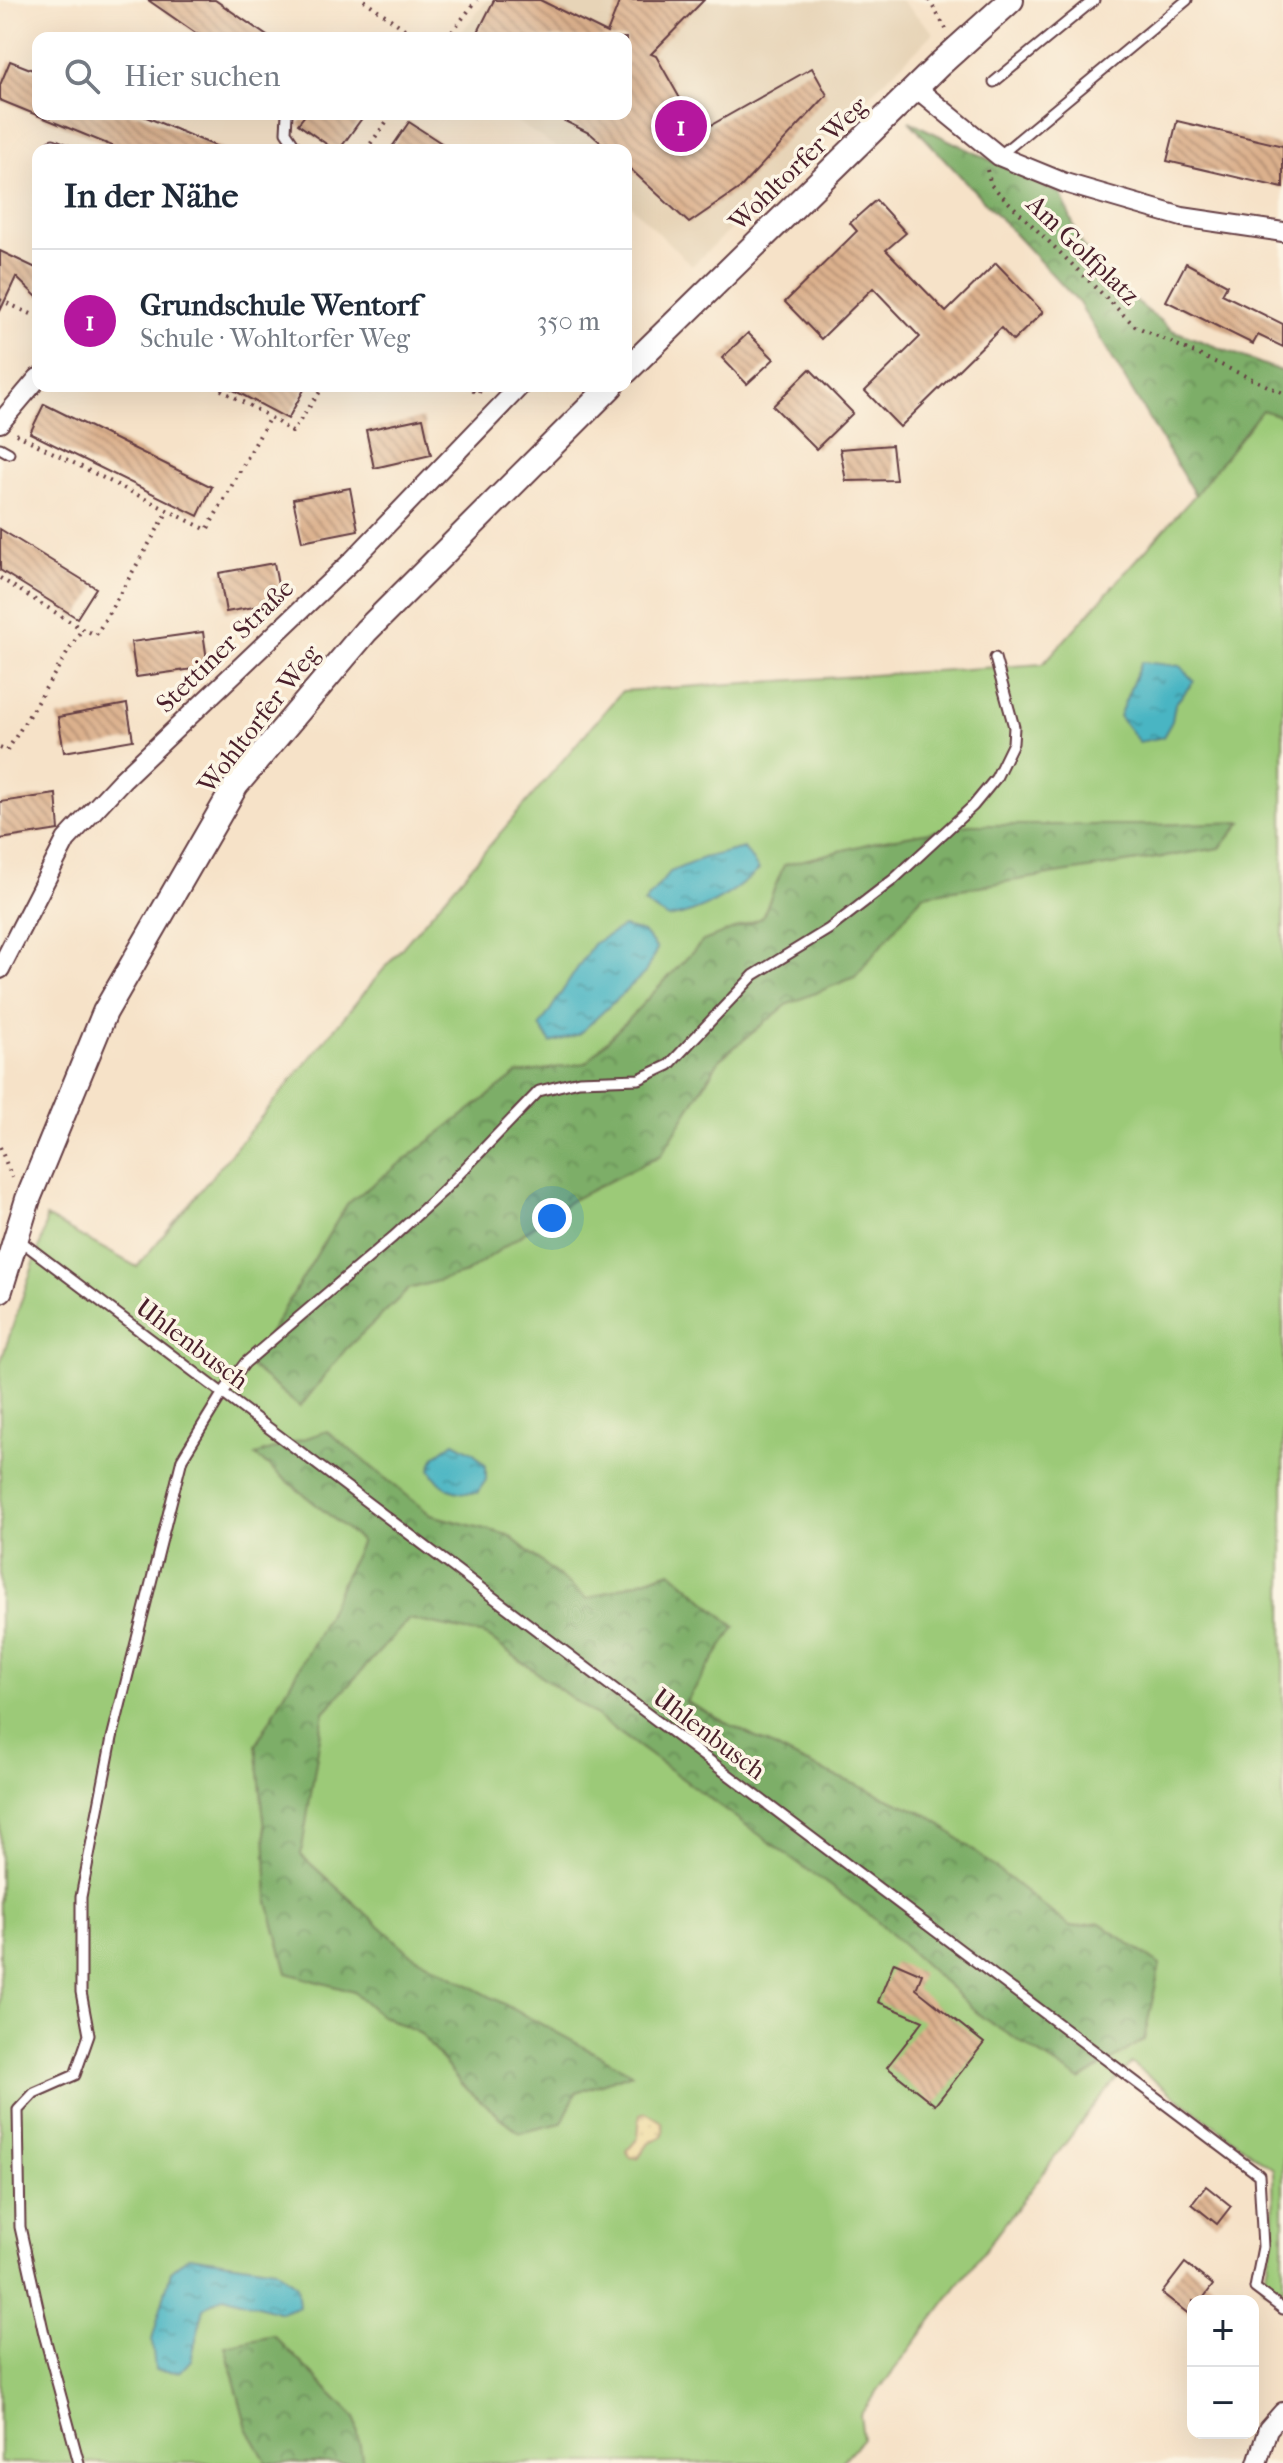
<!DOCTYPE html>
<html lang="de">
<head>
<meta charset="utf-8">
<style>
  :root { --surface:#fff; --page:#f6f6f7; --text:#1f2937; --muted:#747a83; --line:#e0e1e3; --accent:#b5179e }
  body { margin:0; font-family:"IM FELL French Canon",serif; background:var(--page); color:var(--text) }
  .controls { position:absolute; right:24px; bottom:24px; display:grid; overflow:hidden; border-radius:16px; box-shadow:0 8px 32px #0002 }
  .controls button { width:72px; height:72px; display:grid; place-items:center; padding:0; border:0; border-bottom:2px solid var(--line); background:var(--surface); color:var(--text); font:40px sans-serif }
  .you { position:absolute; left:552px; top:1218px; width:28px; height:28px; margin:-20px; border:6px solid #fff; border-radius:50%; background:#1a73e8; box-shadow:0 0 0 12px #1a73e833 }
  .badge { display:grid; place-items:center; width:52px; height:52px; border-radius:50%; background:var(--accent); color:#fff; font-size:26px; font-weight:700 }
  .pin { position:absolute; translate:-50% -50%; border:4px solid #fff; box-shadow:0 2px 8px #0006 }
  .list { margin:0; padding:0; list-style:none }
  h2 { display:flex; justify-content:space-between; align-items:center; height:104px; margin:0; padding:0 32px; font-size:34px }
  h2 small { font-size:26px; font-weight:400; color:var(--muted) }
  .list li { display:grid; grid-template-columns:52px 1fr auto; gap:24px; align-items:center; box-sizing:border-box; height:144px; padding:0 32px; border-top:2px solid var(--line) }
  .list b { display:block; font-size:30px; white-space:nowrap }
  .list p { margin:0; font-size:26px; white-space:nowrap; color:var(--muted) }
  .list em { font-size:26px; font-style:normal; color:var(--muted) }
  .icon { flex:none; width:44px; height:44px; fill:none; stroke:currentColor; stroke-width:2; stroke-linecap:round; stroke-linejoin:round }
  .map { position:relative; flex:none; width:1283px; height:2463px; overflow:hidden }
  .search { position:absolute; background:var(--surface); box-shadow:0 8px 32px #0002; left:32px; top:32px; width:600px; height:88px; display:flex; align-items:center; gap:20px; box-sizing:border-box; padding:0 28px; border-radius:16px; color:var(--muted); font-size:30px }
  .panel { position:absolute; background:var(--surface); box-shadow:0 8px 32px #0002; left:32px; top:144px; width:600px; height:248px; border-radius:16px }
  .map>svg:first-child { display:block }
  .built { fill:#e7d4b7 }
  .green { fill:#9cca78; stroke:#737452; stroke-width:2 }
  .forest { fill:url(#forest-crowns); stroke:#64664a; stroke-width:2 }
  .sand { fill:url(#sand-dots); stroke:#9c7c64; stroke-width:2 }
  .water { fill:url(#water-ripples); stroke:#496a77; stroke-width:2 }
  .building { fill:url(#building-back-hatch) }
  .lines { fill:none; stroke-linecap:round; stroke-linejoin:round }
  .lane-casing { stroke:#643c43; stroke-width:13 }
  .street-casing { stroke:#643c43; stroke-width:22 }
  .secondary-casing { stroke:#643c43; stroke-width:28 }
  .path { stroke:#643c43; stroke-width:4; stroke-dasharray:2 6; stroke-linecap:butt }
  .lane { stroke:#fff; stroke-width:9 }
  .street { stroke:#fff; stroke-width:18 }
  .secondary { stroke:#fff; stroke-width:24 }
  .labels { text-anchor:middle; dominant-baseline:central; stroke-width:7; stroke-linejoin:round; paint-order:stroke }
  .street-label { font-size:26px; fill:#4a1f2b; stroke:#fcf5e5 }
</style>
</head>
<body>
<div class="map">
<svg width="1283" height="2463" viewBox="0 0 1283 2463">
  <defs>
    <pattern id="forest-crowns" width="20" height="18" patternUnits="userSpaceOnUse" patternTransform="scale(2)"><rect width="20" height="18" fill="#7dae68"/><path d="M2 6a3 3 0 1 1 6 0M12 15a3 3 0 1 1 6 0" fill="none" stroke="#688d56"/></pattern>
    <pattern id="sand-dots" width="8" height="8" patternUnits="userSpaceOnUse" patternTransform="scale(2)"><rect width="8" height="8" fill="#eeda9e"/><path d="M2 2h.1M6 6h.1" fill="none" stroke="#cebb88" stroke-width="1.8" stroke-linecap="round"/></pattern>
    <pattern id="water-ripples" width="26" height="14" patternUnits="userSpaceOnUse" patternTransform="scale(2)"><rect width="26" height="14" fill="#48b5c3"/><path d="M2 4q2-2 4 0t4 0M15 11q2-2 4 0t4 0" fill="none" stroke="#3e939f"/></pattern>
    <pattern id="building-back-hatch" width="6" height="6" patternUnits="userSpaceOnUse" patternTransform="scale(2)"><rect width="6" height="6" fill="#dcb18d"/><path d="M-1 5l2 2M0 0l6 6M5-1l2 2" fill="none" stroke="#b48f73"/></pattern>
  </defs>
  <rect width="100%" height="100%" fill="#fcf5e5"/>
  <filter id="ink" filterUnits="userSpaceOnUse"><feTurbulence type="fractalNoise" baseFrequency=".0125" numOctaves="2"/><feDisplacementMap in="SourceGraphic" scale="16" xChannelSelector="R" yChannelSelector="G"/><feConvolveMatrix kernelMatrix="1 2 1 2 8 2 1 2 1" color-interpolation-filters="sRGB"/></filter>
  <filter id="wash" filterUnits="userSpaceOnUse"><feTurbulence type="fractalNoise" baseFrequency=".006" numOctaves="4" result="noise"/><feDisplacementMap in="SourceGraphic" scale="32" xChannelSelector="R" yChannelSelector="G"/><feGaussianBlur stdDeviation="1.8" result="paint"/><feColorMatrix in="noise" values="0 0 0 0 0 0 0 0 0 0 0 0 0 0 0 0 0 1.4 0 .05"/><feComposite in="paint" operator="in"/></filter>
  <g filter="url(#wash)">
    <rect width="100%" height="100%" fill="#f6e2c8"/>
    <polygon class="built" points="487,0 901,0 934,33 692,266 626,201 626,150 560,150 505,114 626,114 626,38 457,38"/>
    <polygon class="green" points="1262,409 1283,417 1283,2301 1262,2287 1274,2237 1273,2169 1131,2063 1099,2099 860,2415 863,2438 841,2463 0,2463 0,1364 44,1233 46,1217 137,1267 383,970 622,691 1043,664 1195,495"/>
    <g class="forest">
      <polygon points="909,121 1061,194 1081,244 1110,281 1172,330 1283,372 1283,417 1262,410 1195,495 1079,303"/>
      <polygon points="1242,822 1220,848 923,895 855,977 788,1004 720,1059 661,1155 572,1200 466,1273 409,1289 346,1349 300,1407 250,1366 347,1204 517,1074 586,1063 703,941 762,918 784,865 879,841 968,825 1148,825"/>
      <polygon points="327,1431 431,1515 508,1535 587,1599 671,1571 735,1627 686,1702 803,1762 930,1816 1070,1927 1100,1923 1160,1965 1144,2040 1080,2080 983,2018 871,1916 485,1635 409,1619 324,1712 301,1855 411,1954 632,2073 576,2093 562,2123 519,2133 462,2085 421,2034 380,2015 354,1992 287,1973 268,1902 265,1830 256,1745 320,1630 361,1541 255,1455"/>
      <polygon points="274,2336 355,2417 363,2463 267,2463 247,2428 225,2346"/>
    </g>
    <polygon class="sand" points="646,2112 662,2122 664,2132 661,2137 649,2142 638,2158 630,2157 627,2151 638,2138 640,2114"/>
    <g class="water">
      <polygon points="1141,662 1180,666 1194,681 1175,704 1172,721 1163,737 1139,742 1119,716"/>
      <path d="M 744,848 L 759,870 C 734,893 702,912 668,918 L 644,903 L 670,872 L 703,858 Z"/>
      <polygon points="623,927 643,932 657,949 645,973 579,1034 551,1043 540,1026 593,944"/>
      <path d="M 454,1442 L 473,1452 L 486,1466 L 486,1480 L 477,1493 C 454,1494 441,1489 430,1469 L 435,1456 Z"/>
      <polygon points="189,2256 275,2269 297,2286 299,2306 281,2313 224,2296 204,2308 191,2360 180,2372 155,2370 152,2340 171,2271"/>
    </g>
    <g id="blocks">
      <g class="building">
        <polygon points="148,0 215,0 270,38 203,38"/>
        <polygon points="494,0 540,0 607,33 620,0 704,0 651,54 656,56 699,132 812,68 827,95 740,188 689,223 626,165 626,150 609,150 591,134 551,114 626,114 626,38 475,38"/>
        <polygon points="10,61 38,72 38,114 139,114 225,150 122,150 0,100 0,85"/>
        <polygon points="306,114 365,114 339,150 335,150 298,124"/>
        <polygon points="1177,121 1283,146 1283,188 1167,161"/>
        <polygon points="409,122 452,150 390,150"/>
        <polygon points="876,200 906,233 886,250 946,312 996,263 1043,312 1013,341 1001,328 900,427 865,391 920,337 873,288 821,339 785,302 857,231 850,223"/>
        <polygon points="0,251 38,269 38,298 16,277 0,311"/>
        <polygon points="1186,263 1227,285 1222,294 1283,324 1283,347 1258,335 1253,344 1166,301"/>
        <polygon points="748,333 774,359 747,384 722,358"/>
        <polygon points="810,369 853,413 816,449 773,406"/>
        <polygon points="226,386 306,386 288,419"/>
        <polygon points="44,404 212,487 198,516 30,433"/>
        <polygon points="423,418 431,455 374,468 366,430"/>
        <polygon points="892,445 896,480 846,481 840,449"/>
        <polygon points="350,488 358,530 302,541 293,499"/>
        <polygon points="0,529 96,588 77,618 0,570"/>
        <polygon points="274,563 281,602 226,612 219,573"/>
        <polygon points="203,632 208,667 136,677 131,642"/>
        <polygon points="127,704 133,740 64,752 58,717"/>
        <polygon points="56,794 59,830 0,839 0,802"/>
        <polygon points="894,1962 922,1974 916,1989 984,2043 935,2105 887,2067 923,2021 878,2002"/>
        <polygon points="1206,2186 1231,2206 1217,2224 1192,2204"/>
        <polygon points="1185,2263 1213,2285 1201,2301 1193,2301 1193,2311 1190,2315 1162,2293"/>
      </g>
    </g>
  </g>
  <g filter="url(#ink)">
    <use href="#blocks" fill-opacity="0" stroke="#643c43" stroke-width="2"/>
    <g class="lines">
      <defs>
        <g id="lane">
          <polyline points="994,82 1094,0"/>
          <polyline points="287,114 286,132 298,150"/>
          <polyline points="53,144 67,150"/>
          <polyline points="999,156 1187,0"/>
          <polyline points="0,448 9,453"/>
          <polyline points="18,1239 1259,2175 1263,2247 1255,2288 1283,2309"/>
          <polyline points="79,2463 44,2334 20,2227 18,2110 34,2093 75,2075 89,2035 81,1992 81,1897 112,1738 182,1459 222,1394 245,1363 393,1237 442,1192 539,1091 579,1081 639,1079 669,1065 754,975 829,929 894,879 973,806 996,778 1013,743 1014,727 995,658"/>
        </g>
        <g id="street">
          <polyline points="916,88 999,156 1065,183 1182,217 1283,232"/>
          <polyline points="0,423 38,378"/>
          <polyline points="0,969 66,840 122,780 351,562 520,386"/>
          <polyline points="1257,2463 1268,2429 1283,2412"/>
        </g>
        <g id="secondary">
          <polyline points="626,371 940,64 1011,0"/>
          <polyline points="0,1290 28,1199 105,1012 236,785 366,631 611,386"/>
        </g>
      </defs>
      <use href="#lane" class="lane-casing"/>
      <use href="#street" class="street-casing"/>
      <use href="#secondary" class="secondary-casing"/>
      <g class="path">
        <polyline points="364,0 417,38"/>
        <polyline points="929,0 946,29"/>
        <polyline points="447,38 477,0"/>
        <polyline points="366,150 392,114"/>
        <polyline points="987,170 991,185 1135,326 1283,393"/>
        <polyline points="0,300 38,317"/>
        <polyline points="214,386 270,417"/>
        <polyline points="466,386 478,394 483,386"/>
        <polyline points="16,434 207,530 270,417 292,432 324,386"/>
        <polyline points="0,578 82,629 96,635 168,511"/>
        <polyline points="0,748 7,751 82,629"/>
        <polyline points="0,1147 12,1178"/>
      </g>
      <use href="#lane" class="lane"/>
      <use href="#street" class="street"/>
      <use href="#secondary" class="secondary"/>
    </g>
  </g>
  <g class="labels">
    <g class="street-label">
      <text transform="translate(798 164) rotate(-44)">Wohltorfer Weg</text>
      <text transform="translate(1083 250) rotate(44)">Am Golfplatz</text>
      <text transform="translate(225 646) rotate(-44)">Stettiner Straße</text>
      <text transform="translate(259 719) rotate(-52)">Wohltorfer Weg</text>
      <text transform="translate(192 1344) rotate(37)">Uhlenbusch</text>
      <text transform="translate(709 1734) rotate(37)">Uhlenbusch</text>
    </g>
  </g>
</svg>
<div class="controls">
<button>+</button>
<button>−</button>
</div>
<div class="you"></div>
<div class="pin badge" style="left:681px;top:126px">1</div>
<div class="search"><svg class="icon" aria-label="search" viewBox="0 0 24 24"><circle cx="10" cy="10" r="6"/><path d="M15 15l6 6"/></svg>Hier suchen</div>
<section class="panel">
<h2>In der Nähe<small></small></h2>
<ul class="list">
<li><span class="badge">1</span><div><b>Grundschule Wentorf</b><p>Schule · Wohltorfer Weg</p></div><em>350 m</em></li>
</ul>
</section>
</div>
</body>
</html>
